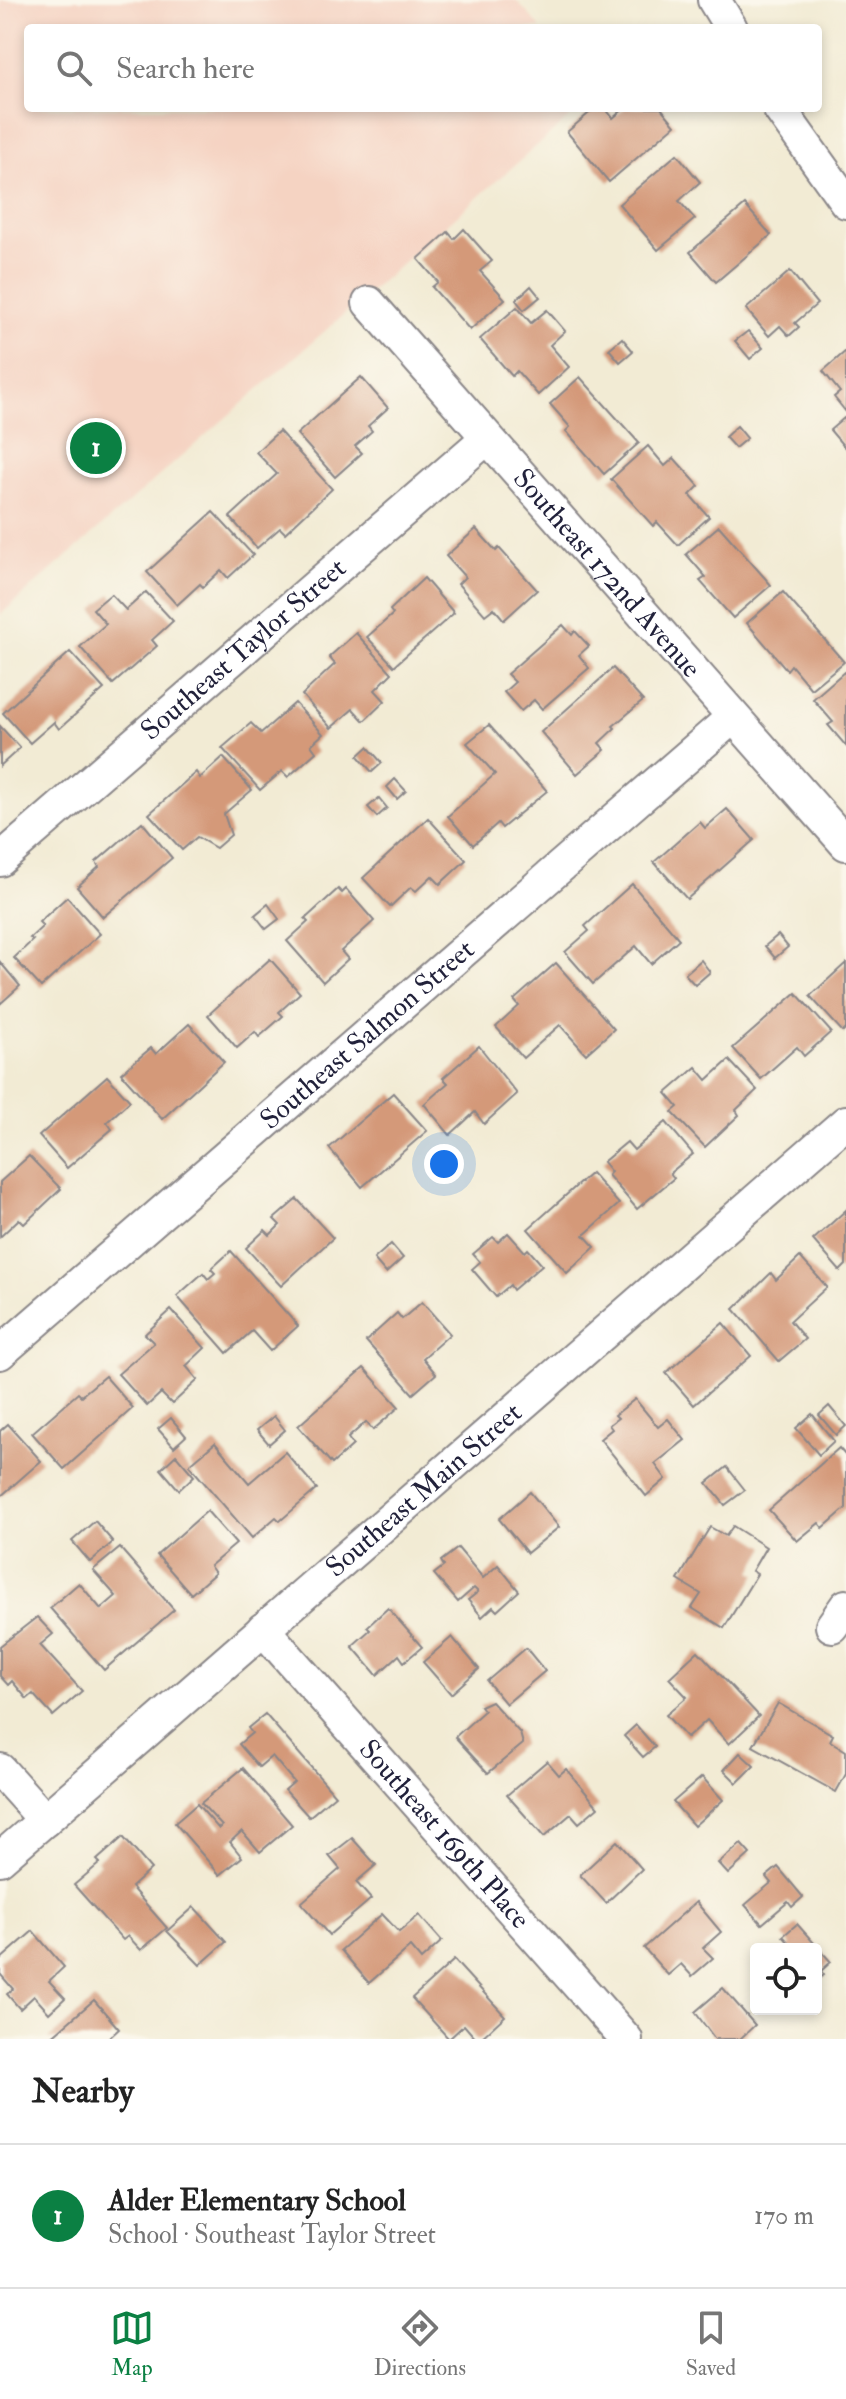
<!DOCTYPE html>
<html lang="en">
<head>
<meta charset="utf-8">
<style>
  :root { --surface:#fff; --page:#f2f2f2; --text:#222; --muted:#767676; --line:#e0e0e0; --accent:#0b8043 }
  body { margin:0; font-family:"IM FELL Double Pica",serif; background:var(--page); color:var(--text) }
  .controls { position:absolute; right:24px; bottom:24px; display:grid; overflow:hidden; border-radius:8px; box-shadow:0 4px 12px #0003 }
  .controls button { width:72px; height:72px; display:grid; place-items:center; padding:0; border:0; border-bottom:2px solid var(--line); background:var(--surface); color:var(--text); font:40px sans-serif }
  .you { position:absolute; left:444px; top:1164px; width:28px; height:28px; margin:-20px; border:6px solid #fff; border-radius:50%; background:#1a73e8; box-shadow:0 0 0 12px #1a73e833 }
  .badge { display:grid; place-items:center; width:52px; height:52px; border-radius:50%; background:var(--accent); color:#fff; font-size:26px; font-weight:700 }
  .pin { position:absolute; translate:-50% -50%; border:4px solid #fff; box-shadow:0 2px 8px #0006 }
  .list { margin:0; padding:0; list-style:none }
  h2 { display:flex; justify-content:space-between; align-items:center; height:104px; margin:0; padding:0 32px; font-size:34px }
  h2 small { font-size:26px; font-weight:400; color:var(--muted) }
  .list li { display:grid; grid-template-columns:52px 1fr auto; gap:24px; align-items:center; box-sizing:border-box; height:144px; padding:0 32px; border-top:2px solid var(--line) }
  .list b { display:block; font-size:30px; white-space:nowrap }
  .list p { margin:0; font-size:26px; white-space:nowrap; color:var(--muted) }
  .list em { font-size:26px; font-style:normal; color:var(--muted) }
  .icon { flex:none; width:44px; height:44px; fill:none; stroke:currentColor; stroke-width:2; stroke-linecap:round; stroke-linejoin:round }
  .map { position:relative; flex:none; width:846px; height:2039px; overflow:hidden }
  .search { position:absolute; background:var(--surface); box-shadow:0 4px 12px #0003; left:24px; right:24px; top:24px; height:88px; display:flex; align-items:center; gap:20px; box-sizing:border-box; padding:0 28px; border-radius:8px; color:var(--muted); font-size:30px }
  .sheet { height:248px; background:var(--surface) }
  nav { display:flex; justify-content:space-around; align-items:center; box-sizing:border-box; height:112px; border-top:2px solid var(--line); background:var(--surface); font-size:22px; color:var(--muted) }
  nav a { display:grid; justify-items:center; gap:4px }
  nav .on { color:var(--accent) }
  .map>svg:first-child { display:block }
  .built { fill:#f5d3c2 }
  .building { fill:#d49979 }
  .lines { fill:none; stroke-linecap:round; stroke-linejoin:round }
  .minor-casing { stroke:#8a8688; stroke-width:36 }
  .minor { stroke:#fff; stroke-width:32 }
  .labels { text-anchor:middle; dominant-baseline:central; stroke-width:7; stroke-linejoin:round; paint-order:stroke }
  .street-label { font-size:28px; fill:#22223b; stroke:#fbf7ec }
</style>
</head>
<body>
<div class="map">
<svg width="846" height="2039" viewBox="0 0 846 2039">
  <rect width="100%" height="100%" fill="#fbf7ec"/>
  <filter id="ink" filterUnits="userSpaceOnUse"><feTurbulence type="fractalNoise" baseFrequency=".0125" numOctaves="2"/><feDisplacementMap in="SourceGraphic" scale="16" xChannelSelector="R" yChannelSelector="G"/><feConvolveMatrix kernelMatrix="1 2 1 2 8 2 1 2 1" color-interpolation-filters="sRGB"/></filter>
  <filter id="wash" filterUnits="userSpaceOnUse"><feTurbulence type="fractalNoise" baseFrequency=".006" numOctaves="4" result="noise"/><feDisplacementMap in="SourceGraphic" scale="32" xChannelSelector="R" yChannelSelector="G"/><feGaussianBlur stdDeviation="1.8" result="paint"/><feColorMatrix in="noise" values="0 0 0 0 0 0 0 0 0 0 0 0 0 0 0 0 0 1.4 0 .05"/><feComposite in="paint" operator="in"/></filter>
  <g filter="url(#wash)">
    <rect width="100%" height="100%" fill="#f2ebd4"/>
    <polygon class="built" points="0,0 516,0 541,28 28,28 28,108 580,108 0,615"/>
    <g id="blocks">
      <g class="building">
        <polygon points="595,108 605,108 613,118 625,108 661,108 675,125 609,182 567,132"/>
        <polygon points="677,154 700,182 679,201 695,219 658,250 619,204"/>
        <polygon points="745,205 771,235 716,282 690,252"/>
        <polygon points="464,229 492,261 480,271 505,299 470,330 432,287 438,282 418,259 448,232 454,239"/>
        <polygon points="790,271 817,304 795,323 799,327 789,336 780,326 769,336 746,309"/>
        <polygon points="531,286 540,297 524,310 516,300"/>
        <polygon points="517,307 531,323 547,310 565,331 550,345 569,367 538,395 517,371 512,376 480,339"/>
        <polygon points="748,331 763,348 750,359 735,341"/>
        <polygon points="622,338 633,351 620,362 609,349"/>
        <polygon points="846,351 846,412 834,397 840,392 823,371"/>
        <polygon points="361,377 388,408 368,426 372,431 355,446 362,453 335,477 297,434"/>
        <polygon points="580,377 639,443 604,474 566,431 570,427 550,404"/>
        <polygon points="844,418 846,421 846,449 830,430"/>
        <polygon points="737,426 747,438 735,448 725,437"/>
        <polygon points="279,431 332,489 285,533 280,528 257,548 230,517 277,474 256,452"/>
        <polygon points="648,446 665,466 674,458 699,486 690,495 709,517 678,545 657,522 653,526 611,479"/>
        <polygon points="213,512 253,555 228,578 221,570 203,587 200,584 177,605 147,572"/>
        <polygon points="719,526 771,585 733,618 700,581 706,577 686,554"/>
        <polygon points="476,529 496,551 499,548 537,590 504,620 494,608 485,615 458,584 465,577 446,556"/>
        <polygon points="424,578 454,613 394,666 367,637 393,614 390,610"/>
        <polygon points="146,592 173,621 152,640 157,646 113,684 80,647 106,624 93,609 111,594 126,610"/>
        <polygon points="783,592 844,662 811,689 791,665 787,670 747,623"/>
        <polygon points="563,625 572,635 575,631 589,646 579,655 589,668 542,709 534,700 521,711 504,692 515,682 507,674"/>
        <polygon points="356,633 392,673 375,690 385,701 364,721 353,709 331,728 302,695 335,664 329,657"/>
        <polygon points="70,652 104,689 59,729 54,722 30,743 3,713"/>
        <polygon points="613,668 643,701 613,726 615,728 599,743 605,750 577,774 541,732"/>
        <polygon points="844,672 846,675 846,746 828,725 833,722 813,699"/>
        <polygon points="295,703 323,734 311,745 316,752 288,777 282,771 260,790 222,748 251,723 261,733"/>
        <polygon points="489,725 547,791 502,828 498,823 473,845 448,816 495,774 467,743"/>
        <polygon points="0,726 20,748 0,766"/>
        <polygon points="368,747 382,763 372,772 358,756"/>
        <polygon points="223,757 252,790 224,814 231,835 216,848 197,837 182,850 149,814 196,772 200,778"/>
        <polygon points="395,779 406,791 397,799 387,787"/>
        <polygon points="379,798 387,808 377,817 368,807"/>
        <polygon points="727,809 754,840 687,899 654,862 700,822 705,828"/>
        <polygon points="428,818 466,860 440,884 432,876 416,891 411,887 390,907 363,878"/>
        <polygon points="142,822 172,858 103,917 77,887 99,867 96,862"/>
        <polygon points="632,884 679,939 651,964 636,946 593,984 565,952 589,931 585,926"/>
        <polygon points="338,889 342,893 346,889 374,921 341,951 348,959 323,982 287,941 308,922 305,919"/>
        <polygon points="67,897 100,934 41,987 14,958 33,940 30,938 43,926 39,922"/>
        <polygon points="268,904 279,919 266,929 255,915"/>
        <polygon points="778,935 788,947 775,958 765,946"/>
        <polygon points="270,959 300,993 279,1012 283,1016 259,1037 255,1032 237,1048 208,1015"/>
        <polygon points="701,960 710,972 695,985 685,974"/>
        <polygon points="0,962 20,986 0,1004"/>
        <polygon points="556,963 614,1029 586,1054 560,1025 523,1058 496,1027 519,1006 514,1000"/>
        <polygon points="846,963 846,1029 843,1032 810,996"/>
        <polygon points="796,993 831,1032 804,1056 797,1047 761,1079 733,1048"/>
        <polygon points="189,1024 224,1062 162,1119 121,1073 151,1048 156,1054"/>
        <polygon points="479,1046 517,1094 484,1124 475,1112 450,1135 424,1104 448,1083 443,1078"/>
        <polygon points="729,1060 757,1090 736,1110 739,1115 705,1147 672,1112 678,1107 666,1093 696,1067 707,1080"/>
        <polygon points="107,1076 130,1101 107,1122 112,1129 67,1168 39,1136"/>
        <polygon points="393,1093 427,1131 362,1187 329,1148"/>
        <polygon points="666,1122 693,1154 670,1173 674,1178 637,1209 608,1175 611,1172 603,1162 627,1142 634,1150"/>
        <polygon points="29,1156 61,1189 24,1224 19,1219 0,1237 0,1182"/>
        <polygon points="591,1173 619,1204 584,1235 595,1247 567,1273 528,1229"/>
        <polygon points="297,1199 333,1238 281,1286 246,1248 265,1230 270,1235 280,1225 274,1219"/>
        <polygon points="846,1210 846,1265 840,1271 813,1240"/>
        <polygon points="508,1233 525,1252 528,1249 542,1265 513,1290 510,1285 496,1297 472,1269 480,1262 473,1254 493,1237 498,1242"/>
        <polygon points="391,1244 403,1258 386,1273 374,1259"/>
        <polygon points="231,1251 298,1326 270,1351 252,1331 227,1353 177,1296 203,1273 208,1279 215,1273 211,1269"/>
        <polygon points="800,1257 827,1287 790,1321 805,1339 779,1361 734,1309 771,1273 776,1280"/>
        <polygon points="422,1302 450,1334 423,1358 436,1374 413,1394 366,1341 397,1313 402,1319"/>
        <polygon points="171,1310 205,1348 186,1366 198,1380 172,1404 161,1393 147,1406 118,1374 154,1343 145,1334"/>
        <polygon points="723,1323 751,1356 694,1405 666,1373"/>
        <polygon points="364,1368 399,1407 373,1430 366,1422 348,1438 353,1445 332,1464 298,1426"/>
        <polygon points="105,1376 133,1408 64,1469 32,1433 78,1393 81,1396"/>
        <polygon points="635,1399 658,1427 668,1419 685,1440 655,1464 666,1479 646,1496 600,1439 612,1429 609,1425 618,1418 615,1415"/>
        <polygon points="829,1406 846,1426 836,1435 819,1415"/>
        <polygon points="812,1414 834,1441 819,1455 796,1428"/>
        <polygon points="274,1416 285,1430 269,1444 257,1430"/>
        <polygon points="171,1418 186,1436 174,1447 158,1429"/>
        <polygon points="8,1424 41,1461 0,1497 0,1431"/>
        <polygon points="215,1443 249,1483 285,1452 317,1489 280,1521 276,1517 252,1538 189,1465"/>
        <polygon points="839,1448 846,1456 846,1508 823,1528 819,1523 797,1541 769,1510"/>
        <polygon points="176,1455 194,1476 179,1490 161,1469"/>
        <polygon points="727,1467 745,1490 725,1505 707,1483"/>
        <polygon points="530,1492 559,1527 527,1553 499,1519"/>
        <polygon points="207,1511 236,1544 210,1566 215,1573 191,1594 157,1555"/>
        <polygon points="95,1521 113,1542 90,1562 72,1541"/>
        <polygon points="733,1526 766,1547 752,1571 757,1574 724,1628 692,1608 701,1594 678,1580 710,1527 726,1536"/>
        <polygon points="120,1548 174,1610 104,1670 50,1608 79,1583 101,1609 116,1596 93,1570"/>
        <polygon points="458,1548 483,1578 498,1565 519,1591 497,1611 493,1607 482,1617 468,1600 478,1592 474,1588 458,1602 434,1574 444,1566 441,1561"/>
        <polygon points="388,1608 422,1647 404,1662 399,1655 377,1675 352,1646 370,1630 367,1627"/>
        <polygon points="37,1617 53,1634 40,1645 82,1691 53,1716 33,1694 27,1699 12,1681 8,1685 0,1676 0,1646"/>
        <polygon points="452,1637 479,1669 451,1694 423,1662"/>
        <polygon points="526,1648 545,1671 506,1704 487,1681"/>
        <polygon points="698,1651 759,1716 729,1744 707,1720 687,1738 666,1715 687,1697 669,1678"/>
        <polygon points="491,1701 520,1733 523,1744 488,1773 455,1737 484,1711 480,1706"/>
        <polygon points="778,1703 833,1735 830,1741 846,1751 846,1774 836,1792 753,1746"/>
        <polygon points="265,1714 335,1795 309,1817 285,1790 294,1782 272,1756 259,1767 239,1744 252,1733 248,1728"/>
        <polygon points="636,1725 655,1747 643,1757 624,1736"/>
        <polygon points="740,1753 754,1766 737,1783 724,1770"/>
        <polygon points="547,1761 559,1775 566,1769 598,1807 579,1823 571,1814 544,1837 507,1795"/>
        <polygon points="243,1768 292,1825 260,1852 242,1831 230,1842 242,1857 220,1875 175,1823 197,1804 219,1829 222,1826 201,1803"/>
        <polygon points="702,1777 723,1800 694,1826 673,1802"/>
        <polygon points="123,1837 151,1869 131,1887 167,1928 141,1950 128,1936 123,1940 74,1885 100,1863 97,1860"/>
        <polygon points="352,1838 376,1865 356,1882 371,1899 329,1935 301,1903 340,1869 329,1856"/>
        <polygon points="617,1841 642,1869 606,1903 580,1875"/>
        <polygon points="741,1844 750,1854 728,1874 718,1863"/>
        <polygon points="778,1867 803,1897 792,1907 788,1902 762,1924 745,1905 771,1883 766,1877"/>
        <polygon points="696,1902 721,1932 703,1948 713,1958 692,1976 681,1964 668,1975 644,1948"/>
        <polygon points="194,1907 226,1942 200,1965 167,1931"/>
        <polygon points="382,1914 399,1932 419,1915 442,1941 421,1960 410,1947 369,1983 341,1950"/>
        <polygon points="797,1924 831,1962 821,1971 824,1975 820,1978 818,1976 816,1978 816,1949 787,1949 791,1945 783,1936"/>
        <polygon points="33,1931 64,1967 49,1981 65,1998 49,2013 34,1996 20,2009 7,1994 13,1989 0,1974 0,1960"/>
        <polygon points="454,1960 505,2016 480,2039 476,2039 464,2025 449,2039 412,1998"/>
        <polygon points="723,1988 755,2025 740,2039 715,2039 695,2012"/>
        <polygon points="94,2000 119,2029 108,2039 49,2039"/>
      </g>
    </g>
  </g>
  <g filter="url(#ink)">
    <use href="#blocks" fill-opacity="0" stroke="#8a8688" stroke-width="2"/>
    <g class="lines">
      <defs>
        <g id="minor">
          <polyline points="714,0 731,28"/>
          <polyline points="779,108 846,202"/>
          <path id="s1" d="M 369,303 L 846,844"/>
          <path id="s2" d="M 0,860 L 487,438"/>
          <path id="s3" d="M 0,1353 L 733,717"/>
          <polyline points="832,1626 846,1606"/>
          <path id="s4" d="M 263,1629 L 626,2039"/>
          <polyline points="0,1770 45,1820"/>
          <path id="s5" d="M 0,1859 L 846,1122"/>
        </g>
      </defs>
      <use href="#minor" class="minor-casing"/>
      <use href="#minor" class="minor"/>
    </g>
  </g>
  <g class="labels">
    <g class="street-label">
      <text stroke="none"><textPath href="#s1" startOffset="360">Southeast 172nd Avenue</textPath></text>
      <text stroke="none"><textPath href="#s2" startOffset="322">Southeast Taylor Street</textPath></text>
      <text stroke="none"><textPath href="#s3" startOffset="486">Southeast Salmon Street</textPath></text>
      <text stroke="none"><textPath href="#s5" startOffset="562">Southeast Main Street</textPath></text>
      <text stroke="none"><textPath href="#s4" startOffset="274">Southeast 169th Place</textPath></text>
    </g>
  </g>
</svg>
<div class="controls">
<button><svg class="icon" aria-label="locate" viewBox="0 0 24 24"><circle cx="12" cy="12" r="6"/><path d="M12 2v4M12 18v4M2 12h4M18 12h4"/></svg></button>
</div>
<div class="you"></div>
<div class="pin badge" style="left:96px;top:448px">1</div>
<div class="search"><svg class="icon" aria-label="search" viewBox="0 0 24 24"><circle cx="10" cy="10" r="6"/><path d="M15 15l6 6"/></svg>Search here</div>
</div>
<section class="sheet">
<h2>Nearby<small></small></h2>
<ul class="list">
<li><span class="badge">1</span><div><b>Alder Elementary School</b><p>School · Southeast Taylor Street</p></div><em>170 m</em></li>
</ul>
</section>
<nav>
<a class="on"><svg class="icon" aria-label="map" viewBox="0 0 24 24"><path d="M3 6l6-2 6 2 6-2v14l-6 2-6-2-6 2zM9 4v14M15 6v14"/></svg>Map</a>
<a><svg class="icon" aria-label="directions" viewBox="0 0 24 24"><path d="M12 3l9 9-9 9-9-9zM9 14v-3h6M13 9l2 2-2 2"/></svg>Directions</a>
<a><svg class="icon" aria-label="saved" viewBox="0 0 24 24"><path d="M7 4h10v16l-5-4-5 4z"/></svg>Saved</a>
</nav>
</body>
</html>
